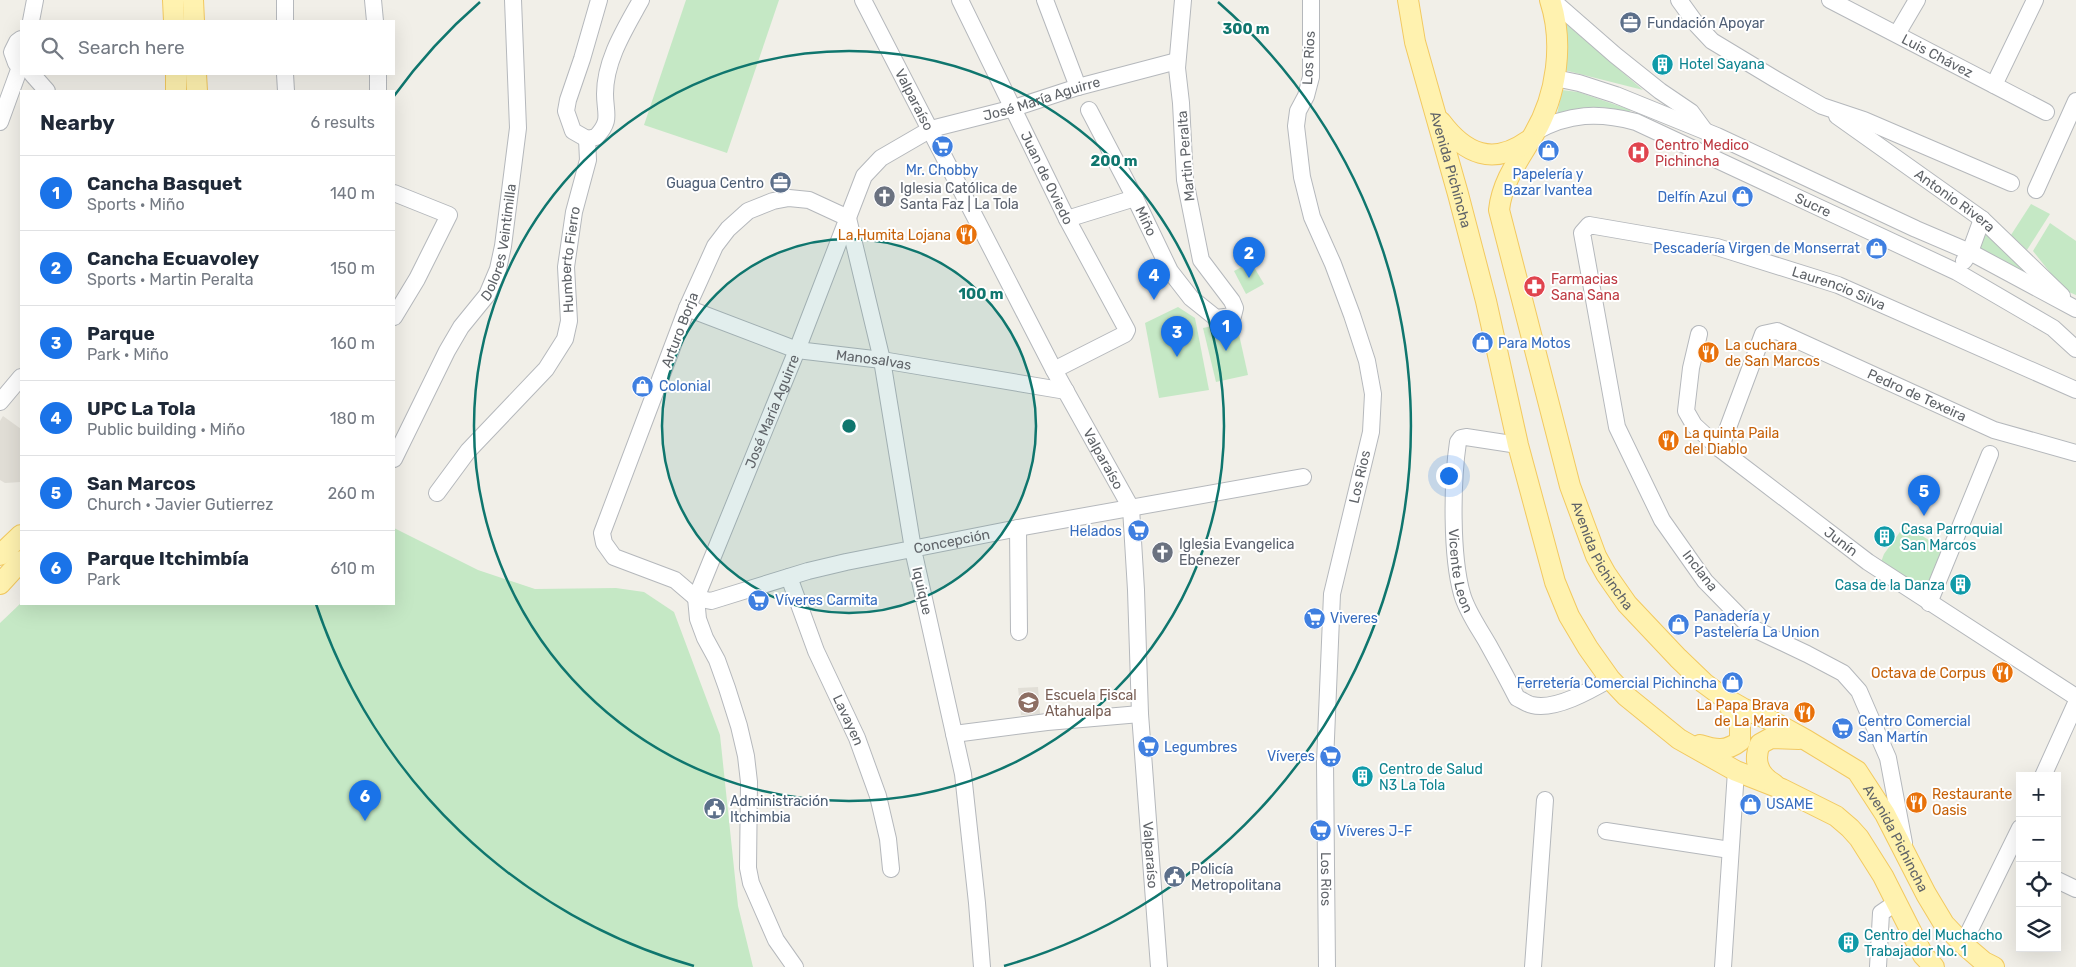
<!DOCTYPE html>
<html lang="en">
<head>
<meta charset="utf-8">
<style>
  :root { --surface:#fff; --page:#f2f2f3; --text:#1f2937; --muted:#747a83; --line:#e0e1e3; --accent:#1a73e8 }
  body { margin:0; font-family:Rubik,sans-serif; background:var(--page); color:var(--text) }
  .controls { position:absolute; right:15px; bottom:15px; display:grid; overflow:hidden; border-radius:0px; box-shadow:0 5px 20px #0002 }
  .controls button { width:45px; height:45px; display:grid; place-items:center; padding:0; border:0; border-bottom:1px solid var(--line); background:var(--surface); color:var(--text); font:25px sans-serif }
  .you { position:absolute; left:1448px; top:475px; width:18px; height:18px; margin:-12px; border:4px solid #fff; border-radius:50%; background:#1a73e8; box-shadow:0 0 0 8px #1a73e833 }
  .badge { display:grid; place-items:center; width:32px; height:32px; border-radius:50%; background:var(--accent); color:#fff; font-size:16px; font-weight:700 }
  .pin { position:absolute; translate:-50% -41px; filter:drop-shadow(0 1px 2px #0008) }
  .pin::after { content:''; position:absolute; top:26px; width:18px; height:15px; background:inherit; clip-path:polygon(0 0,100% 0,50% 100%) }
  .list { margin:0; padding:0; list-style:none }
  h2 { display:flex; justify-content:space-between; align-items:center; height:65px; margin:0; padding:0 20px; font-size:21px }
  h2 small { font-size:16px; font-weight:400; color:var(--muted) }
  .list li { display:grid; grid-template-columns:32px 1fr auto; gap:15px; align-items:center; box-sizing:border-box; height:75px; padding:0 20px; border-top:1px solid var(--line) }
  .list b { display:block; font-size:19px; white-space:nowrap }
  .list p { margin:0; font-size:16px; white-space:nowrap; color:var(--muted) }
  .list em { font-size:16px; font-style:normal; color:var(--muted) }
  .icon { flex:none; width:28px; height:28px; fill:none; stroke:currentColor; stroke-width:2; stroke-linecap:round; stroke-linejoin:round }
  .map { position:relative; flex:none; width:2076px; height:967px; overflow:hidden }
  .search { position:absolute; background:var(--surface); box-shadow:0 5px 20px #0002; left:20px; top:20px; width:375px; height:55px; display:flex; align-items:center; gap:12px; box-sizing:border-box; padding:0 18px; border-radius:0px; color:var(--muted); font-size:19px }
  .panel { position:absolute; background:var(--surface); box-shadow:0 5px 20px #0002; left:20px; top:90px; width:375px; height:515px; border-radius:0px }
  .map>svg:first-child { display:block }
  .education { fill:#e1ded6 }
  .green { fill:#c5e8c5 }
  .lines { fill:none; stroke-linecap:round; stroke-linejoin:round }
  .minor-casing { stroke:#b5b8bc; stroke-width:18 }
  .major-casing { stroke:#f2c960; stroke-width:22 }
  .minor { stroke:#fff; stroke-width:16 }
  .major { stroke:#fff2af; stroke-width:20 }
  .ring { fill:none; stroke:#0f766e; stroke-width:2.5 }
  .labels { text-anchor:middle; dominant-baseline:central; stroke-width:4; stroke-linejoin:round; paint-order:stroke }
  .service-label { font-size:14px; fill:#4e5e75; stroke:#fff; text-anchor:start }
  .street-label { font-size:14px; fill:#5f6368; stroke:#fff }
  .culture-label { font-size:14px; fill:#0d838f; stroke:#fff; text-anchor:start }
  .health-label { font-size:14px; fill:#be3a42; stroke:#fff; text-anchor:start }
  .shop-label { font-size:14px; fill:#366cbe; stroke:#fff; text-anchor:start }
  .worship-label { font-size:14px; fill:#5b616d; stroke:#fff; text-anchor:start }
  .food-label { font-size:14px; fill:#c56008; stroke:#fff; text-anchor:end }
  .education-label { font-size:14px; fill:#785e54; stroke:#fff; text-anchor:start }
  .centre { fill:#0f766e; stroke:#fff; stroke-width:2.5 }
  .ring-label { font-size:15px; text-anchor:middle; font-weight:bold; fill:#0f766e; stroke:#fff; stroke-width:4; stroke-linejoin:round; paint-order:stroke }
</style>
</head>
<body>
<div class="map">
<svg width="2076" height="967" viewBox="0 0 2076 967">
  <rect width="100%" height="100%" fill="#f1efe8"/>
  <g class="education">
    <polygon points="3,416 21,429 21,482 5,483 0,480 0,421"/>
    <polygon points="1038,687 1040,714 1021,715 1018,688"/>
  </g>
  <g class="green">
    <polygon points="686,0 779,0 727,153 644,125"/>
    <polygon points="1565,23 1643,90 1564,70"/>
    <path d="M 1562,90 L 1578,92 L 1631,110 L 1629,112 C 1599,106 1587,104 1557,115 Z"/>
    <polygon points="2031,204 2050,214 2027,250 2011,235"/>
    <polygon points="2050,223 2076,241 2076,295 2064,290 2033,251"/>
    <polygon points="1985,234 2041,284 1979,248"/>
    <polygon points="1251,262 1264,284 1246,294 1234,271"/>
    <polygon points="1178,307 1195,318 1209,390 1159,398 1145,323"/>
    <polygon points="1236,321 1248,375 1216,382 1203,328"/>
    <polygon points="1905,525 1943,549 1924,592 1881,562 1884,554"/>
    <polygon points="394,528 478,570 535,589 616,588 644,592 674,612 720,735 738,906 753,967 0,967 0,623 21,603 394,604"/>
  </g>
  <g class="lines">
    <defs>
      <g id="minor">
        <polyline points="285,0 285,21"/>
        <polyline points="373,0 375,21"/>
        <path id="s1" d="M 863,0 L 1054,370 L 1131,508 L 1136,590 L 1140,714 L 1159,967"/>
        <path id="s2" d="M 960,0 L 1067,219 L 1127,330 L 1125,334 L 1054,370"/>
        <polyline points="1045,0 1078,87"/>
        <path id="s3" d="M 1311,0 L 1311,77 L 1306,96 L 1298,111 L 1296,126 L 1302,177 L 1312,217 L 1333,264 L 1352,315 L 1367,361 L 1373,394 L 1371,432 L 1332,594 L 1325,762 L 1327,967"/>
        <polyline points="1552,0 1615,55 1660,91 1691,112 1705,131"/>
        <polyline points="1679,0 1697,25 1712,41 1775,79 1822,106 1864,120 2011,183"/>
        <path id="s4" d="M 1830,0 L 2046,112"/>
        <polyline points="31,21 35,0"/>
        <polyline points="1897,34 1917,0"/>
        <polyline points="21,39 17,42 12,52 16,63 21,68"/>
        <polyline points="32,74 47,91"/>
        <polyline points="285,74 286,91"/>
        <polyline points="378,74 378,91"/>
        <polyline points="1555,78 1579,83 1616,95 1717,136 1916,229 1970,252 2076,309"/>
        <polyline points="1994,85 2035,0"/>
        <path id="s5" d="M 1089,110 L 1135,198 L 1170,271 L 1191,298 L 1216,318 L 1233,316 L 1235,308 L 1232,301 L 1201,260 L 1185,180 L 1181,103 L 1177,68 L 1183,0"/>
        <path id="s6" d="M 1837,116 L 1982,219 L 2062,296"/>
        <polyline points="0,122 20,67"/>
        <path id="s7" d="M 1535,132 C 1569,113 1599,112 1636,122 L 1957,272 L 2053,328 L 2076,349"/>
        <path d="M 587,139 L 596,137 C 612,120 605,114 605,94 C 605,60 625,29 641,0"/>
        <polyline points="587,139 573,131 566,111 568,100 582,59 599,0"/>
        <polyline points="2036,190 2076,101"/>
        <polyline points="394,193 449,215 417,279 394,317"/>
        <polyline points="1067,219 1135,198"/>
        <polyline points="1964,261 1970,252 1982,219"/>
        <path id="s8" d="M 687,308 L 797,350 L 882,360 L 1066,391"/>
        <path id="s9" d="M 1699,334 L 1691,368 L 1686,411 L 1694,425 L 1720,449 L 1868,562 L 2076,697"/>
        <polyline points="0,402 21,377"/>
        <path id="s10" d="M 1518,445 L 1466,437 L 1461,438 L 1458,442 C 1452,482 1451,555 1462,594 C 1467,612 1479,628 1488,644 C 1498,662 1508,680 1517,698 C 1522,700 1527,704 1532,705 C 1555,711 1591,690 1610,679"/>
        <path id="s11" d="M 1720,449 L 1763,334 L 1777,331 L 1994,430 L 2076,453"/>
        <path id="s12" d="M 394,459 L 447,351 L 461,327 L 487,295 L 498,269 L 503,246 L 518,128 L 513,0"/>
        <path id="s13" d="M 437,493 L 468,451 L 546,369 L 565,339 L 569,321 L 566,267 L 574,212 L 588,160 L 587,139"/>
        <polyline points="1018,528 1019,632"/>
        <path id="s14" d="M 789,577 L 816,651 L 857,738 L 878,796 L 888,839 L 891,869"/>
        <polyline points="1929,603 1990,454"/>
        <polyline points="954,734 1047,722 1140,714"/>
        <polyline points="2043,776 2076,703"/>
        <polyline points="1606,831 1730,850"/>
        <path id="s15" d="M 1904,843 L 1888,758 L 1859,691 L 1843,673 L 1807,654 L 1750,627 L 1705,581 L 1662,520 L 1617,427 L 1582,233 L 1589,225 L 1717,247 L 1838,285 L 2076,390"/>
        <polyline points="2057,880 2076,889"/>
        <polyline points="1963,944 2020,828"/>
        <path id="s16" d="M 795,967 L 776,940 L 751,883 L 748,868 L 749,782 L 746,756 L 739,726 L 727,688 L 717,660 L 705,638 L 698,619 L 696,598 L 797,350 L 864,176 L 881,158 L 931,129 L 1014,108 L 1078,87 L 1177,61"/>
        <path id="s17" d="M 982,967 L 977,903 L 963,774 L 914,554 L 913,549 L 882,360 L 848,218 L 809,200 L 789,198 L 773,201 L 748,211 L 728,229 L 715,246 L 687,308 L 602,533 L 604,543 L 614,557 L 675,580 L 696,598 L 711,601 L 808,571 L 846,562 L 1018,528 L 1303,477"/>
        <polyline points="1533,967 1545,800"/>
        <polyline points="1723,967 1736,771"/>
        <polyline points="1878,967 1881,913 1897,902"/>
      </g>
      <g id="major">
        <polyline points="173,0 174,21"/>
        <polyline points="193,0 194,21"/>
        <path id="s18" d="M 1408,0 L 1415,42 L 1458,194 L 1486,301 L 1518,445 L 1555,582 L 1569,616 L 1588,648 L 1610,679 L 1626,696 L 1679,739 L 1736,771 L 1782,789 L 1836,816 L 1850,828 L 1859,838 L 1883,876 L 1923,955 L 1934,967"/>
        <path id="s19" d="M 1550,0 C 1564,43 1557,95 1534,134 C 1520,158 1502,181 1499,210 L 1570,486 L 1596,556 L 1606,574 L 1627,604 L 1678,658 L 1704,683 L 1723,697 L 1744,709 L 1768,719 L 1806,740 L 1857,771 L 1885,814 L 1926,894 L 1944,924 L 1963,944 L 1984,962 L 1994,967"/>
        <polyline points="176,74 176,91"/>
        <polyline points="196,74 197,91"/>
        <path d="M 1441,122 C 1465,154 1493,166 1528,141"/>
        <polyline points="0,555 21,535"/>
        <polyline points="0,584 21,561"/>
        <path d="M 1700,745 C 1716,750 1726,752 1740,741 L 1740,723 L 1726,701"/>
        <path d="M 1774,784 C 1758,775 1753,761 1760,744 L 1771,738 L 1799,739"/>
      </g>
    </defs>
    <use href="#minor" class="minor-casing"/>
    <use href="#major" class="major-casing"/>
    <use href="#minor" class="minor"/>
    <use href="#major" class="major"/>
  </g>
  <circle cx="849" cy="426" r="187" fill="#0f766e" fill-opacity=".12"/>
  <g class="ring">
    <circle cx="849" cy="426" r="187"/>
    <circle cx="849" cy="426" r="375"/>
    <path d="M694 966A562 562 0 0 1 316 604M394 96A562 562 0 0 1 480 2M1218 2A562 562 0 0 1 1004 966"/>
  </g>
  <defs>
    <symbol id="office-disc" viewBox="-11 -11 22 22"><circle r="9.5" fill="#5c6f8a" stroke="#fff"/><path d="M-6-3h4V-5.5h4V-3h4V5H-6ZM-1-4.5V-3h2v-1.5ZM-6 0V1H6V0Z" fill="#fff"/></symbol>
    <symbol id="building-disc" viewBox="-11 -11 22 22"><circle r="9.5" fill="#0f9aa8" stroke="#fff"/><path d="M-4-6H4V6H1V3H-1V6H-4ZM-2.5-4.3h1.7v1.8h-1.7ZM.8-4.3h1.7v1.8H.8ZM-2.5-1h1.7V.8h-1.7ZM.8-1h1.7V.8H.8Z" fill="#fff"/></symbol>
    <symbol id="supermarket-disc" viewBox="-11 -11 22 22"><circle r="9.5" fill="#3f7fe0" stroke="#fff"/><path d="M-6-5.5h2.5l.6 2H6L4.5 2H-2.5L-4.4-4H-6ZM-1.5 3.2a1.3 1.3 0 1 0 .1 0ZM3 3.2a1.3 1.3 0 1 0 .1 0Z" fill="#fff"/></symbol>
    <symbol id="shop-disc" viewBox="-11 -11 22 22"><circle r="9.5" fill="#3f7fe0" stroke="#fff"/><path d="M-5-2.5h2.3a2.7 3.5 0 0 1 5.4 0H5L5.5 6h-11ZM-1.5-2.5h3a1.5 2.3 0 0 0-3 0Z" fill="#fff"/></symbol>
    <symbol id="hospital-disc" viewBox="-11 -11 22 22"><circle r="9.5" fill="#e0444e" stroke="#fff"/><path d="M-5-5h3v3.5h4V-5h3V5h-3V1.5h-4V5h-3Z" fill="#fff"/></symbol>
    <symbol id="church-disc" viewBox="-11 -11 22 22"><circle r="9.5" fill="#6b7280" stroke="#fff"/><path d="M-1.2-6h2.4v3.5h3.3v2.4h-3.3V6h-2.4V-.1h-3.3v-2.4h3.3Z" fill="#fff"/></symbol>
    <symbol id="restaurant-disc" viewBox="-11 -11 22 22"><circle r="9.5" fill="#e8710a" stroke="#fff"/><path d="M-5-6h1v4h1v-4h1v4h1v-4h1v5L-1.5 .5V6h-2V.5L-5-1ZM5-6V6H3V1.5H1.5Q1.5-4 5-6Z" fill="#fff"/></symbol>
    <symbol id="pharmacy-disc" viewBox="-11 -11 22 22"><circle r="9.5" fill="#e0444e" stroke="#fff"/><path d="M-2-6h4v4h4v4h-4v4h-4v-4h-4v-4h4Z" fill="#fff"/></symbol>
    <symbol id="school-disc" viewBox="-11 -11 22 22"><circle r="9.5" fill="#8d6e63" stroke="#fff"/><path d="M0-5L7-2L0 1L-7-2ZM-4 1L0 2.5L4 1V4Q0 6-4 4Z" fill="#fff"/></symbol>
    <symbol id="civic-disc" viewBox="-11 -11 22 22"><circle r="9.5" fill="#5c6f8a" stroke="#fff"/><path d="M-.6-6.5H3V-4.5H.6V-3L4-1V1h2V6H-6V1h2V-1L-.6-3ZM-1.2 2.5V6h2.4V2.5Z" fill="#fff"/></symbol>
  </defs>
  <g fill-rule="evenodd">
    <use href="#office-disc" x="1618" y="10" width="25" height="25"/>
    <use href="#building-disc" x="1650" y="52" width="25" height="25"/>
    <use href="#supermarket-disc" x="930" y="134" width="25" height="25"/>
    <use href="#shop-disc" x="1536" y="138" width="25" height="25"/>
    <use href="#hospital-disc" x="1626" y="140" width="25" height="25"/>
    <use href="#office-disc" x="768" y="170" width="25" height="25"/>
    <use href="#church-disc" x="872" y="184" width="25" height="25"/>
    <use href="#shop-disc" x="1730" y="184" width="25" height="25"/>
    <use href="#restaurant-disc" x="954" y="222" width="25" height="25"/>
    <use href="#shop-disc" x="1864" y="236" width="25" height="25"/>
    <use href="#pharmacy-disc" x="1522" y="274" width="25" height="25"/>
    <use href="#shop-disc" x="1470" y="330" width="25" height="25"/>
    <use href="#restaurant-disc" x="1696" y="340" width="25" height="25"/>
    <use href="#shop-disc" x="630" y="374" width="25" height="25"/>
    <use href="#restaurant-disc" x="1656" y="428" width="25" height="25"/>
    <use href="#supermarket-disc" x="1126" y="518" width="25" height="25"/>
    <use href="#building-disc" x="1872" y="524" width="25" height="25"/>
    <use href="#church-disc" x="1150" y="540" width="25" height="25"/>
    <use href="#building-disc" x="1948" y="572" width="25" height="25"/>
    <use href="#supermarket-disc" x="746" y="588" width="25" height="25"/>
    <use href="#supermarket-disc" x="1302" y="606" width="25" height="25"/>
    <use href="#shop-disc" x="1666" y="612" width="25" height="25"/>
    <use href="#restaurant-disc" x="1990" y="660" width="25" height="25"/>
    <use href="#shop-disc" x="1720" y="670" width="25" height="25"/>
    <use href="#school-disc" x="1016" y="690" width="25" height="25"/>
    <use href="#restaurant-disc" x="1792" y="700" width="25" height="25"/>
    <use href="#supermarket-disc" x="1830" y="716" width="25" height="25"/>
    <use href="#supermarket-disc" x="1136" y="734" width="25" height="25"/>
    <use href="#supermarket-disc" x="1318" y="744" width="25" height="25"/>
    <use href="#building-disc" x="1350" y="764" width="25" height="25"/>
    <use href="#restaurant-disc" x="1904" y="790" width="25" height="25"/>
    <use href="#shop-disc" x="1738" y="792" width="25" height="25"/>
    <use href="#civic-disc" x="702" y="796" width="25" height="25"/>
    <use href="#supermarket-disc" x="1308" y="818" width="25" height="25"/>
    <use href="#civic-disc" x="1162" y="864" width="25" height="25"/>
    <use href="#building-disc" x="1836" y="930" width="25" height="25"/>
  </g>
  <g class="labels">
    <g class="service-label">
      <text x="1647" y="23">Fundación Apoyar</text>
      <text x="764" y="183" text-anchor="end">Guagua Centro</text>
      <text x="730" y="801">Administración<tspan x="730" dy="16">Itchimbia</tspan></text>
      <text x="1191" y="869">Policía<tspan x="1191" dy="16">Metropolitana</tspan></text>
    </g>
    <g class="street-label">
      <text stroke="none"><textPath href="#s4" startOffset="121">Luis Chávez</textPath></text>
      <text transform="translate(1309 58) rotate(-87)">Los Rios</text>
      <text stroke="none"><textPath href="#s1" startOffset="112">Valparaíso</textPath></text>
      <text stroke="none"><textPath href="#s16" startOffset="1041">José María Aguirre</textPath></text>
      <text transform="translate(1186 156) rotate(-95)">Martin Peralta</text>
      <text stroke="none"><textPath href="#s18" startOffset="175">Avenida Pichincha</textPath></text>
      <text stroke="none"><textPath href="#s2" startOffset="198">Juan de Oviedo</textPath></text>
      <text stroke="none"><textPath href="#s6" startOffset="145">Antonio Rivera</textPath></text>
      <text stroke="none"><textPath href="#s7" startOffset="300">Sucre</textPath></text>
      <text stroke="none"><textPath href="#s5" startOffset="125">Miño</textPath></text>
      <text stroke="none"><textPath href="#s12" startOffset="244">Dolores Veintimilla</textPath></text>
      <text stroke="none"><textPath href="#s13" startOffset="281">Humberto Fierro</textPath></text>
      <text stroke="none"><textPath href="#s15" startOffset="996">Laurencio Silva</textPath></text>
      <text transform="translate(680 330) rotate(-69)">Arturo Borja</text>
      <text stroke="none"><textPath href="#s8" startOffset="195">Manosalvas</textPath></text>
      <text stroke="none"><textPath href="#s11" startOffset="291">Pedro de Texeira</textPath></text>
      <text stroke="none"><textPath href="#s16" startOffset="591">José María Aguirre</textPath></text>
      <text stroke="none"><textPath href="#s1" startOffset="518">Valparaíso</textPath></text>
      <text transform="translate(1360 477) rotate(-77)">Los Rios</text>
      <text stroke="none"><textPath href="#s17" startOffset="1609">Concepción</textPath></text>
      <text stroke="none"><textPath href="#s9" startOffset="282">Junín</textPath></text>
      <text stroke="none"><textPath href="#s19" startOffset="585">Avenida Pichincha</textPath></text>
      <text stroke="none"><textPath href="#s10" startOffset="192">Vicente Leon</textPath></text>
      <text transform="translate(1700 571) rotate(52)">Inclana</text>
      <text transform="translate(922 591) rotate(77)">Iquique</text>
      <text stroke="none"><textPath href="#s14" startOffset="155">Lavayen</textPath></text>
      <text stroke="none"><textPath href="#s19" startOffset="1005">Avenida Pichincha</textPath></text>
      <text stroke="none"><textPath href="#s1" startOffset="922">Valparaíso</textPath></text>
      <text stroke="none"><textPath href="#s3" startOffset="899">Los Rios</textPath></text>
    </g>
    <g class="culture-label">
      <text x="1679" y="64">Hotel Sayana</text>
      <text x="1901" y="529">Casa Parroquial<tspan x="1901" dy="16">San Marcos</tspan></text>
      <text x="1945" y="585" text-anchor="end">Casa de la Danza</text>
      <text x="1379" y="769">Centro de Salud<tspan x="1379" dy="16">N3 La Tola</tspan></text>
      <text x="1864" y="935">Centro del Muchacho<tspan x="1864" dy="16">Trabajador No. 1</tspan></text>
    </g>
    <g class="health-label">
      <text x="1655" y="145">Centro Medico<tspan x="1655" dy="16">Pichincha</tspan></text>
      <text x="1551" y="279">Farmacias<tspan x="1551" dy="16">Sana Sana</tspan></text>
    </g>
    <g class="shop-label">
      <text x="942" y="170" text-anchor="middle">Mr. Chobby</text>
      <text x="1548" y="174" text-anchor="middle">Papelería y<tspan x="1548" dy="16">Bazar Ivantea</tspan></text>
      <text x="1727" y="197" text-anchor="end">Delfín Azul</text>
      <text x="1860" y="248" text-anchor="end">Pescadería Virgen de Monserrat</text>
      <text x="1498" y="343">Para Motos</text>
      <text x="659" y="386">Colonial</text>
      <text x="1122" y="531" text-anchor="end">Helados</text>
      <text x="775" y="600">Víveres Carmita</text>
      <text x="1694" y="616">Panadería y<tspan x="1694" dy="16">Pastelería La Union</tspan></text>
      <text x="1330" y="618">Viveres</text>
      <text x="1717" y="683" text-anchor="end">Ferretería Comercial Pichincha</text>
      <text x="1858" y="721">Centro Comercial<tspan x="1858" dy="16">San Martín</tspan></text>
      <text x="1164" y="747">Legumbres</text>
      <text x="1315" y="756" text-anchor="end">Víveres</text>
      <text x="1766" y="804">USAME</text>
      <text x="1337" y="831">Víveres J-F</text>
    </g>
    <g class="worship-label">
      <text x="900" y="188">Iglesia Católica de<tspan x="900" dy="16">Santa Faz | La Tola</tspan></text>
      <text x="1179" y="544">Iglesia Evangelica<tspan x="1179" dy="16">Ebenezer</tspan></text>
    </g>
    <g class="food-label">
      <text x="951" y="235">La Humita Lojana</text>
      <text x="1725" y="345" text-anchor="start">La cuchara<tspan x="1725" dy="16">de San Marcos</tspan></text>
      <text x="1684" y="433" text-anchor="start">La quinta Paila<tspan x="1684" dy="16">del Diablo</tspan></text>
      <text x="1986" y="673">Octava de Corpus</text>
      <text x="1789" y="705">La Papa Brava<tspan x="1789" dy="16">de La Marin</tspan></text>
      <text x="1932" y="794" text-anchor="start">Restaurante<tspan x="1932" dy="16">Oasis</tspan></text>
    </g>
    <g class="education-label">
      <text x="1045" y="695">Escuela Fiscal<tspan x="1045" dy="16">Atahualpa</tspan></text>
    </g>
  </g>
  <circle cx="849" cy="426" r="8" class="centre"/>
  <g class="ring-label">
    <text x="1246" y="34">300 m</text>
    <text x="1114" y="166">200 m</text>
    <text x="981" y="299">100 m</text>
  </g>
</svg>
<div class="controls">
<button>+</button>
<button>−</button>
<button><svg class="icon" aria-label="locate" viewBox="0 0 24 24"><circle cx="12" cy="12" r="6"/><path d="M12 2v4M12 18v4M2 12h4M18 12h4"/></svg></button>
<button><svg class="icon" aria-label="layers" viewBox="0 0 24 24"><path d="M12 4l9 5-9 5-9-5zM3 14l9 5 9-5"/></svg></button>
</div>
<div class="you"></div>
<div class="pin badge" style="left:1226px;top:351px">1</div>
<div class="pin badge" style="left:1249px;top:278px">2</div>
<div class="pin badge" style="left:1177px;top:357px">3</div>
<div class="pin badge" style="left:1154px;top:300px">4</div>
<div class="pin badge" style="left:1924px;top:516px">5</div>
<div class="pin badge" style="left:365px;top:821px">6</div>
<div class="search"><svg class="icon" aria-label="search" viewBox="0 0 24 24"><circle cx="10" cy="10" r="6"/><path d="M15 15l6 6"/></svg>Search here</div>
<section class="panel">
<h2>Nearby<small>6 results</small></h2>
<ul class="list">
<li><span class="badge">1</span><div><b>Cancha Basquet</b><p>Sports · Miño</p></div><em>140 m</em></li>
<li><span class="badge">2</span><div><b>Cancha Ecuavoley</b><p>Sports · Martin Peralta</p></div><em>150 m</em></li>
<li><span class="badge">3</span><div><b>Parque</b><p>Park · Miño</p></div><em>160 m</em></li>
<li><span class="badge">4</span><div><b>UPC La Tola</b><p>Public building · Miño</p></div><em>180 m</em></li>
<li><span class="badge">5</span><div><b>San Marcos</b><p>Church · Javier Gutierrez</p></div><em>260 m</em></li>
<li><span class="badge">6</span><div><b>Parque Itchimbía</b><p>Park</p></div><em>610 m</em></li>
</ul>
</section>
</div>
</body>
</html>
